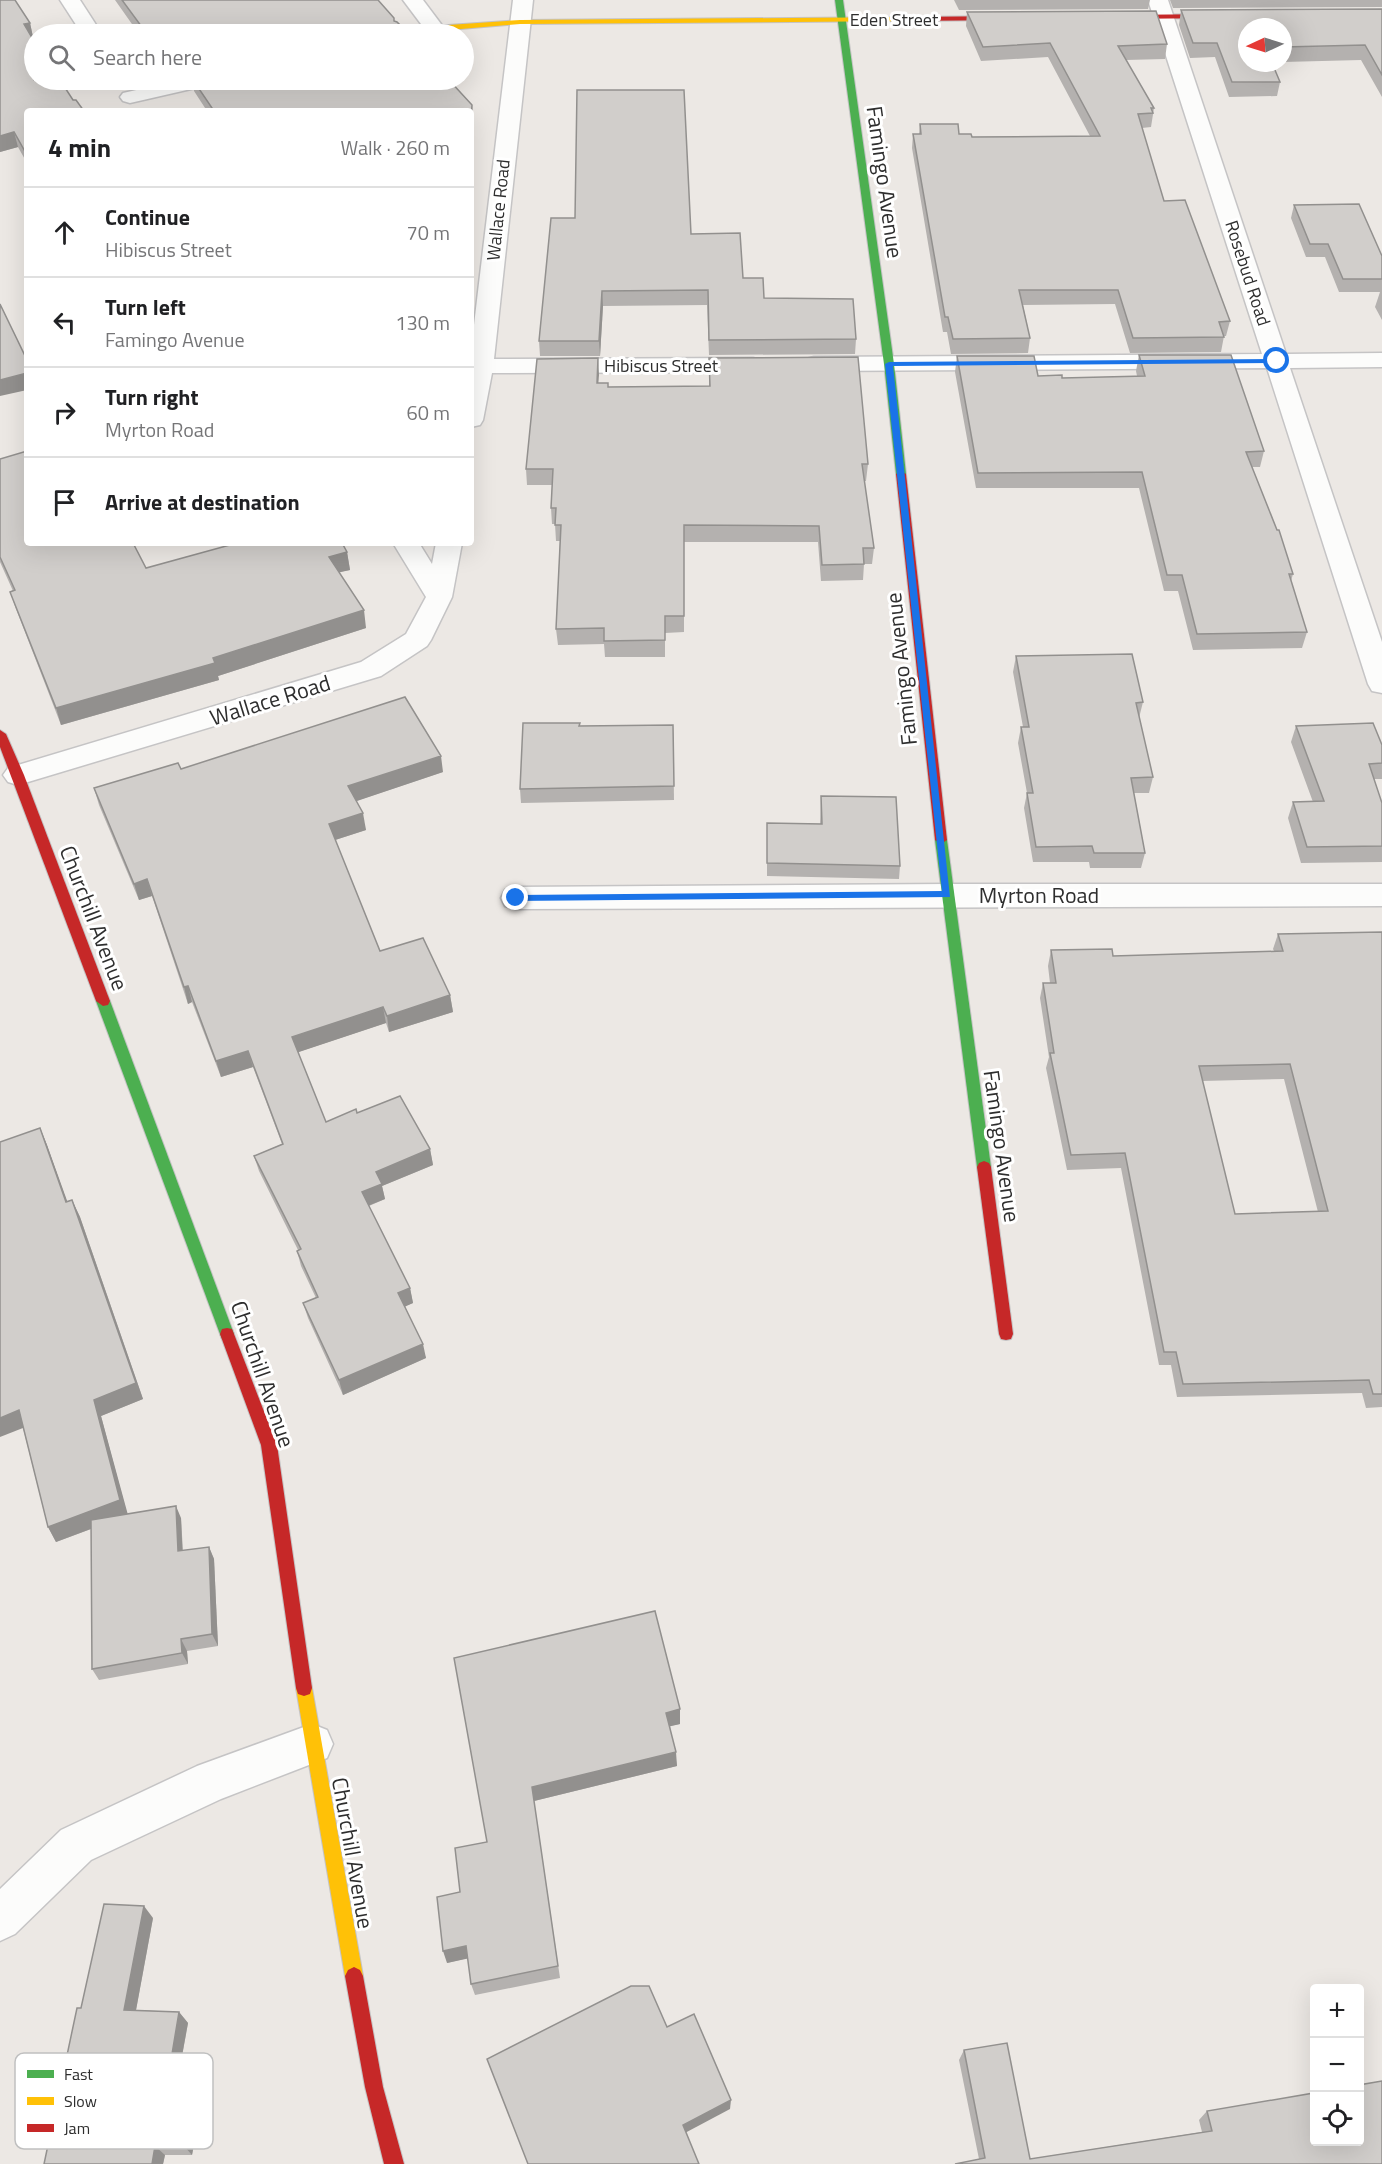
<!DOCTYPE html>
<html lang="en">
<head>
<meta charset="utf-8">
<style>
  :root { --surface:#fff; --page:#f2f2f2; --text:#202124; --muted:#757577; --line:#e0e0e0 }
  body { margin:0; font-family:"Titillium Web",sans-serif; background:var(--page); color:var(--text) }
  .controls { position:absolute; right:18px; bottom:18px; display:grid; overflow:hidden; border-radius:6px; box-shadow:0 6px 24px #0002 }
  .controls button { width:54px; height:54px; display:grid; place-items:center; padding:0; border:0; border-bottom:2px solid var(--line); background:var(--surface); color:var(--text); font:30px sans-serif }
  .compass { position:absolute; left:1238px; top:18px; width:54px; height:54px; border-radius:50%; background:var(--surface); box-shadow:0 6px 24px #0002; rotate:266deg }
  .stop { position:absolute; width:18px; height:18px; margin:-14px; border:4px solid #1a73e8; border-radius:50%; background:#fff }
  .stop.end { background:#1a73e8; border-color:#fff; box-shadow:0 2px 6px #0008 }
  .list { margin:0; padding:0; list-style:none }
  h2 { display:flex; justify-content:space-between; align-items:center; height:78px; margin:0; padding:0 24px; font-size:26px }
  h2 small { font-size:20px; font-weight:400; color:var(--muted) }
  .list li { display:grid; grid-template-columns:39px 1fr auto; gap:18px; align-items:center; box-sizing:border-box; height:90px; padding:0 24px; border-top:2px solid var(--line) }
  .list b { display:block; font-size:22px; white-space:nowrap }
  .list p { margin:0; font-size:20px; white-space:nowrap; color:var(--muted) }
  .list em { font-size:20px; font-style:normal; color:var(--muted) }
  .icon { flex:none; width:33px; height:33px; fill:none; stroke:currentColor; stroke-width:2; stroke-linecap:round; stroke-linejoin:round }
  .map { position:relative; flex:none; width:1382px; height:2164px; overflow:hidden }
  .search { position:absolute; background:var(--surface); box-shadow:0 6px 24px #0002; left:24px; top:24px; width:450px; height:66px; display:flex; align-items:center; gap:15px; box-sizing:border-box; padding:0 21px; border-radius:33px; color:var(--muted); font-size:22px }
  .panel { position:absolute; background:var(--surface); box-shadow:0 6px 24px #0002; left:24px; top:108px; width:450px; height:438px; border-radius:6px }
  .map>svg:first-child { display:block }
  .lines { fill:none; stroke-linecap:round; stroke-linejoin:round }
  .street-casing { stroke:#c5c4c5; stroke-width:3 }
  .fast-casing { stroke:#c5c4c5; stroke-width:2 }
  .slow-casing { stroke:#c5c4c5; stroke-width:2 }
  .jam-casing { stroke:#c5c4c5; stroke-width:2 }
  .street { fill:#fcfcfb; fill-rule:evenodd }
  .fast { fill:#4caf50; fill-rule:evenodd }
  .slow { fill:#ffc107; fill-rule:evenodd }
  .jam { fill:#c62828; fill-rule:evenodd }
  .wall { fill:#b4b1af; fill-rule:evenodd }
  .shaded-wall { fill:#92908e }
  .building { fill:#d1cecb; stroke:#92908e; stroke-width:1.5; fill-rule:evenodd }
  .route { fill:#1a73e8 }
  .labels { text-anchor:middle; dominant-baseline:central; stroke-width:6; stroke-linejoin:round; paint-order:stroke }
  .far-street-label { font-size:18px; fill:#2e2e2e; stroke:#fff }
  .street-label { font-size:22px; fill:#2e2e2e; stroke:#fff }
  .key { fill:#fff; stroke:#c0c0c0; stroke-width:1.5 }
  .key-label { font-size:16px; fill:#2e2e2e }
</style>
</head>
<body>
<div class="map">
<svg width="1382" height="2164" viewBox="0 0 1382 2164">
  <rect width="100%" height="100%" fill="#ece8e4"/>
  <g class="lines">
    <defs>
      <g id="street">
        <polygon points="60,0 80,0 102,34 82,34"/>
        <polygon points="403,0 423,0 444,28 441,32 427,32"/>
        <polygon points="513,0 533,0 494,359 753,358 761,360 765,365 761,370 753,372 492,373 483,420 480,425 471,427 471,350"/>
        <polygon points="1148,0 1168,0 1286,354 1382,353 1382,367 1290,368 1382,642 1382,693 1372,691 1368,684 1267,368 814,371 806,369 802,364 806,359 814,357 1262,354"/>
        <polygon points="181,80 216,80 213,84 130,103 123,101 120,97 123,93"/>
        <polygon points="393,543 419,543 432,564 436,543 462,543 452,597 431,640 427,646 381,676 18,785 8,782 3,775 8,768 361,662 406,634 426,597"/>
        <polygon points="947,884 1382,884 1382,906 516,909 505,906 501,898 505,890 516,887"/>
        <polygon points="312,1724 327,1730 333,1744 327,1758 221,1799 91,1860 15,1934 0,1941 0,1889 61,1830 197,1766"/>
      </g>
      <g id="fast">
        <polygon points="835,0 843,0 894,364 906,474 901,477 896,474 884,364"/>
        <polygon points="941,836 947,840 991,1167 989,1171 979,1171 977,1167 935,840"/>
        <polygon points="103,996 110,1001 234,1334 232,1339 227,1340 222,1339 220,1334 96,1001"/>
      </g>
      <g id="slow">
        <polygon points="908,17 911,17 911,21 520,24 403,34 434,26 520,20"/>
        <polygon points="304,1680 310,1682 312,1688 363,1976 360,1982 354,1985 348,1982 345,1976 296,1688 298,1682"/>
      </g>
      <g id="jam">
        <polygon points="1224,14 1227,14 1227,18 1114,19 1110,17 1114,15"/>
        <polygon points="1011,16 1014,16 1014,20 908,21 904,19 908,17"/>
        <polygon points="901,471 906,474 947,840 941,844 935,840 896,474"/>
        <polygon points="0,730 6,734 24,775 110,1001 108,1005 103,1006 96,1001 0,747"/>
        <polygon points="984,1161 989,1163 991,1167 1013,1334 1011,1339 1006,1340 1001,1339 999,1334 977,1167 979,1163"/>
        <polygon points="227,1328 232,1329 234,1334 277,1445 312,1688 310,1694 304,1696 298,1694 296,1688 261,1445 220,1334 222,1329"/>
        <polygon points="354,1967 360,1970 363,1976 383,2087 404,2164 384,2164 365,2087 345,1976 348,1970"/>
      </g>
    </defs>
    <use href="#street" class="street-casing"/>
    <use href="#fast" class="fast-casing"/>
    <use href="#slow" class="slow-casing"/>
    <use href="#jam" class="jam-casing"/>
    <use href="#street" class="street"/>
    <use href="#fast" class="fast"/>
    <use href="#slow" class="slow"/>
    <use href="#jam" class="jam"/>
  </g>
  <g class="wall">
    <polygon points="0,0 30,23 33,37 33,38 27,111 27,163 18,147 0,152"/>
    <polygon points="115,0 378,0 394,21 409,34 139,34"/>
    <polygon points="954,0 1150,0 1148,9 959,10"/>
    <polygon points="1170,0 1382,0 1382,7 1173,8"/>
    <polygon points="1382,9 1382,97 1361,60 1283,62 1283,27 1247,27 1280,82 1277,96 1229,97 1215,57 1190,58 1179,25 1181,10"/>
    <polygon points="967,12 1167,44 1165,59 1126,60 1154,108 1151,127 1142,128 1164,201 1230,321 1226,336 1224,336 1221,352 1130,353 1115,304 1023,305 1030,338 1028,353 951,354 947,332 943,332 912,148 913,134 919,134 920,124 972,137 1090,136 1048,57 981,61 966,26"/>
    <polygon points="192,80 449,80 472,105 473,120 471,111 207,111 194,91"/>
    <polygon points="1294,205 1382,256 1382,320 1375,307 1380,292 1339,292 1325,257 1306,257 1291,218"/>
    <polygon points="551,218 691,234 743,278 764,298 856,339 855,354 709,355 707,305 603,306 600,356 540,356 539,341"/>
    <polygon points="1139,355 1264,451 1260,467 1252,467 1293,574 1291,581 1307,632 1302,648 1193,650 1178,591 1164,591 1139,488 976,488 955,372 957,356 1038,376 1062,378 1137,376 1136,371"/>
    <polygon points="598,358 598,383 608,387 709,386 709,358 868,464 866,481 864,481 874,548 872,564 864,564 863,580 821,581 818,542 684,542 684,632 665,633 665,657 605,657 604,644 558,645 556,629 560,541 556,541 555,524 552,524 551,508 552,485 527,485 526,469"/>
    <polygon points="0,459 146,568 347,552 350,570 339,572 366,628 218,676 219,680 61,725 16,609 10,592 13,591 0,562"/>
    <polygon points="1016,656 1143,702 1139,718 1153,777 1149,793 1134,793 1145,853 1141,868 1090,868 1089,862 1033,862 1024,808 1027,793 1018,743 1021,727 1023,727 1013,672"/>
    <polygon points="673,725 674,800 521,803 520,789 580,726"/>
    <polygon points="1296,726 1382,745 1382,779 1374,779 1382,803 1382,862 1301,863 1288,818 1293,802 1313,802 1291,742"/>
    <polygon points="181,769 443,772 356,801 366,830 335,840 380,951 450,995 453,1012 389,1032 386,1023 298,1052 326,1122 357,1113 430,1149 433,1165 382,1186 385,1199 369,1206 410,1288 413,1303 405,1306 426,1358 343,1395 308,1318 303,1303 316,1298 301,1266 297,1251 298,1250 259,1171 254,1156 282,1144 253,1067 221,1077 192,1002 188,1004 152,896 139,900 99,805 94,788"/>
    <polygon points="821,796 900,866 899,879 767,876 767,823 820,824"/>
    <path d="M 1382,932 L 1382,1407 L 1366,1408 L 1362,1393 L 1177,1397 L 1171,1365 L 1159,1365 L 1121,1168 L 1067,1170 L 1046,1068 L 1049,1057 L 1040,998 L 1043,983 L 1050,983 L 1048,966 L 1051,950 L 1113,956 L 1274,951 L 1273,949 L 1278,934 ZM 1284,1079 L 1318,1212 L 1235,1214 L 1202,1081 Z"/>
    <polygon points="40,1128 47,1145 67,1202 72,1200 80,1217 143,1399 101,1416 127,1514 181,1518 183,1551 209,1547 214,1559 218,1646 187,1651 188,1664 99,1680 92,1669 91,1529 56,1542 48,1527 23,1428"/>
    <polygon points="655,1611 680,1709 680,1724 670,1726 677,1766 534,1801 560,1978 475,1995 471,1984 468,1958 447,1963 460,1892 487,1842"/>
    <polygon points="153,1918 136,2010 179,2012 188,2023 179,2073 205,2084 192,2155 165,2155 163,2164 44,2164 81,2008"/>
    <polygon points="964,2050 1030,2159 1202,2132 1199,2120 1207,2111 1382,2164 979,2159 959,2060"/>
  </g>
  <g class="shaded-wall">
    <polygon points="30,23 33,37 27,39 24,24"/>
    <polygon points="472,105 473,120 471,149 471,118"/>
    <polygon points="14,132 18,147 0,152 0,136"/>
    <polygon points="602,291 603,306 600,356 599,341"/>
    <polygon points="598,358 599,375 597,400 597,383"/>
    <polygon points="27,373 27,390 0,396 0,380"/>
    <polygon points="347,552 350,570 332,574 329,557"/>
    <polygon points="364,610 366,628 218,676 219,680 61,725 56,708"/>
    <polygon points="441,756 443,772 351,803 348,786"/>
    <polygon points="363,813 366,830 332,841 329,824"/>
    <polygon points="147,879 152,896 139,900 134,884"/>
    <polygon points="188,986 192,1002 188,1004 184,987"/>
    <polygon points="450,995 453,1012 389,1032 387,1016"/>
    <polygon points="383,1007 386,1023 296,1053 292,1037"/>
    <polygon points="248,1051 253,1067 221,1077 216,1061"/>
    <polygon points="40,1128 47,1145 74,1220 66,1202"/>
    <polygon points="430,1149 433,1165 382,1186 385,1199 365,1207 362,1192 376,1172"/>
    <polygon points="72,1200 80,1217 143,1399 101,1416 128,1515 56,1542 48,1527 94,1400"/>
    <polygon points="410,1288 413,1303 402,1308 398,1293"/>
    <polygon points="423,1344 426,1358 343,1395 339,1380"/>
    <polygon points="19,1410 28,1426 0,1437 0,1418"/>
    <polygon points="176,1506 181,1518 183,1564 178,1551"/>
    <polygon points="209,1547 214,1559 218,1646 212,1634"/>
    <polygon points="181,1639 187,1651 188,1664 182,1653"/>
    <polygon points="680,1709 680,1724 667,1727 666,1713"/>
    <polygon points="676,1752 677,1766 534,1801 560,1978 532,1787"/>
    <polygon points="144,1906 153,1918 134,2021 124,2010"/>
    <polygon points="466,1946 470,1958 447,1963 443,1951"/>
    <polygon points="179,2012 188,2023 177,2083 169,2072"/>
    <polygon points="196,2074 205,2084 192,2155 184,2146"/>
    <polygon points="731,2100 730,2109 683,2134 683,2125"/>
    <polygon points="155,2146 165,2155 163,2164 152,2164"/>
  </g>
  <g class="building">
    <polygon points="0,0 15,0 30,23 24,24 34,41 34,80 60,80 73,100 76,100 84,111 27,111 27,155 14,132 0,136"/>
    <polygon points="122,0 378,0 394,18 394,21 397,22 409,34 147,34"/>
    <polygon points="1382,9 1382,75 1365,45 1283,47 1283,27 1247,27 1247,63 1272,63 1280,82 1232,82 1217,43 1193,43 1181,10"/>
    <polygon points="1156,11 1167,44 1118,46 1154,108 1151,108 1153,113 1138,114 1164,201 1185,200 1230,321 1219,322 1224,337 1133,338 1118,290 1019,290 1030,338 953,339 948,317 945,317 913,134 921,134 920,124 958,124 959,134 971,134 972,137 1100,136 1050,43 983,47 967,12"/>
    <polygon points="193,80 449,80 472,105 471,118 471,111 214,111"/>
    <polygon points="577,90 684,90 691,234 740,233 743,278 763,278 764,298 853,299 856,339 709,340 708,290 602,291 599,341 539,341 551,218 575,218"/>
    <polygon points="1359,204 1382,256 1382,279 1343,279 1328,244 1310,244 1294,205"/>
    <polygon points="0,304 27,360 27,373 0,380"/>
    <polygon points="1139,355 1231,355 1264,451 1246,452 1277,530 1279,530 1293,574 1289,574 1307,632 1197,634 1182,575 1167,575 1142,472 978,473 957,356 1034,356 1038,376 1062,375 1062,378 1145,376"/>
    <polygon points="858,357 868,464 862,464 874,548 863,548 864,564 822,565 819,526 684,525 684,616 665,616 665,640 604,641 604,628 556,629 561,525 555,525 556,508 551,508 553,469 526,469 537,359 598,358 597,383 608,383 608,387 710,386 709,358"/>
    <polygon points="27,451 27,543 133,543 146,568 237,543 342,543 347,552 329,557 364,610 213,658 215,663 56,708 10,592 15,590 0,557 0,459"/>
    <polygon points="1132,654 1143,702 1136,703 1153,777 1131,778 1145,853 1094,853 1092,846 1036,847 1027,793 1033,793 1021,727 1029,727 1016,656"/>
    <polygon points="405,697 441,756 348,786 363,813 329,824 380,951 423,938 450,995 387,1016 383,1007 292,1037 326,1122 356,1109 357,1113 400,1096 430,1149 376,1172 382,1184 362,1192 410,1288 398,1293 423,1344 339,1380 303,1303 318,1297 297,1251 301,1249 254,1156 283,1144 248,1051 216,1061 188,986 184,987 147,879 134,884 94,788 178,763 181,769"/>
    <polygon points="523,723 580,723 579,726 673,725 674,786 520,789"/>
    <polygon points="1373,723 1382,745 1382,763 1369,764 1382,803 1382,846 1307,847 1293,802 1324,801 1296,726"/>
    <polygon points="821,796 896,797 900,866 767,863 767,823 822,824"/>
    <path d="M 1382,932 L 1382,1394 L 1373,1394 L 1369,1380 L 1183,1384 L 1176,1352 L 1164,1352 L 1125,1153 L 1071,1155 L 1050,1053 L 1054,1053 L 1043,983 L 1056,983 L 1051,950 L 1112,949 L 1113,956 L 1283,951 L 1278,934 ZM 1290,1064 L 1328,1211 L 1235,1214 L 1199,1066 Z"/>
    <polygon points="40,1128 66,1202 72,1200 136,1383 94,1400 120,1500 48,1527 19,1410 0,1418 0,1142"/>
    <polygon points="176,1506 178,1551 209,1547 212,1634 181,1639 182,1653 92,1669 91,1520"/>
    <polygon points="655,1611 680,1709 666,1713 676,1752 532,1787 558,1966 471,1984 466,1946 443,1951 437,1897 460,1892 455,1848 487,1842 454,1658"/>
    <polygon points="104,1904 144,1906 124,2010 179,2012 169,2072 196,2074 184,2146 155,2146 152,2164 44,2164 77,2008 81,2008"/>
    <polygon points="631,1986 649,1986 667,2027 694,2014 731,2100 683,2125 699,2164 528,2164 487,2059"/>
    <polygon points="1007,2043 1030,2159 1212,2131 1207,2111 1314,2093 1314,2142 1359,2142 1359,2085 1382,2081 1382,2164 955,2164 985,2158 964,2050"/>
  </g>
  <polygon class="route" points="1277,359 1279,363 893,366 950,897 513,901 513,896 516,895 942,891 885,364 889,362"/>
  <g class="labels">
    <g class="far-street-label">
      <text x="894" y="19">Eden Street</text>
      <text transform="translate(498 210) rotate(-84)">Wallace Road</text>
      <text transform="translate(1248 273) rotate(72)">Rosebud Road</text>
      <text x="661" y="365">Hibiscus Street</text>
    </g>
    <g class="street-label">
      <text transform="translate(885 182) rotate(82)">Famingo Avenue</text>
      <text transform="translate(901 669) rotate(-96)">Famingo Avenue</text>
      <text transform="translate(270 700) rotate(-17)">Wallace Road</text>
      <text x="1039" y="895">Myrton Road</text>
      <text transform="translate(94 918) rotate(69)">Churchill Avenue</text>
      <text transform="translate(1002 1146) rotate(82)">Famingo Avenue</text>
      <text transform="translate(263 1374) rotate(71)">Churchill Avenue</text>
      <text transform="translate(353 1853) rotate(80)">Churchill Avenue</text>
    </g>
  </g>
  <rect x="15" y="2053" width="198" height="96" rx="9" class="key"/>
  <rect x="27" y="2070" width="27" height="8" fill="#4caf50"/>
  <rect x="27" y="2097" width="27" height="8" fill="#ffc107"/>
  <rect x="27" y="2124" width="27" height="8" fill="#c62828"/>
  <g class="key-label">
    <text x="64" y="2080">Fast</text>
    <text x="64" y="2107">Slow</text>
    <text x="64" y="2134">Jam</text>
  </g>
</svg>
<div class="controls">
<button>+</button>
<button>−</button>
<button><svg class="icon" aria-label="locate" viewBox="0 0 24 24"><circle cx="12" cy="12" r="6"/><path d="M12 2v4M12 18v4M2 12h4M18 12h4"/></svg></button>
</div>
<svg class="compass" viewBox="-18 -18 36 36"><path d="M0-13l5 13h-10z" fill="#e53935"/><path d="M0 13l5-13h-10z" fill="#757577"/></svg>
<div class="stop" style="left:1277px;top:361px"></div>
<div class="stop end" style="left:516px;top:898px"></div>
<div class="search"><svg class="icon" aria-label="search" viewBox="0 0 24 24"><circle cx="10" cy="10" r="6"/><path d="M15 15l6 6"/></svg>Search here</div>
<section class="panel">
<h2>4 min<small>Walk · 260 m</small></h2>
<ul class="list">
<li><svg class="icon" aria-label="ahead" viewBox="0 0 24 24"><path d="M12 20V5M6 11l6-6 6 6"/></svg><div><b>Continue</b><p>Hibiscus Street</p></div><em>70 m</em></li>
<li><svg class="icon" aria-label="left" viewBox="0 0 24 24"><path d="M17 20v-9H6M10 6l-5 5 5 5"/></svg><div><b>Turn left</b><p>Famingo Avenue</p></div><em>130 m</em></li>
<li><svg class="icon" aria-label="right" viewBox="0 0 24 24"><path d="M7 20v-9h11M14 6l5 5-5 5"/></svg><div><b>Turn right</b><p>Myrton Road</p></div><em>60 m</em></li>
<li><svg class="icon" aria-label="arrive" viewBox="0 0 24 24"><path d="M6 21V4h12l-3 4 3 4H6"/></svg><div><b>Arrive at destination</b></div></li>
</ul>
</section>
</div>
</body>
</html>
